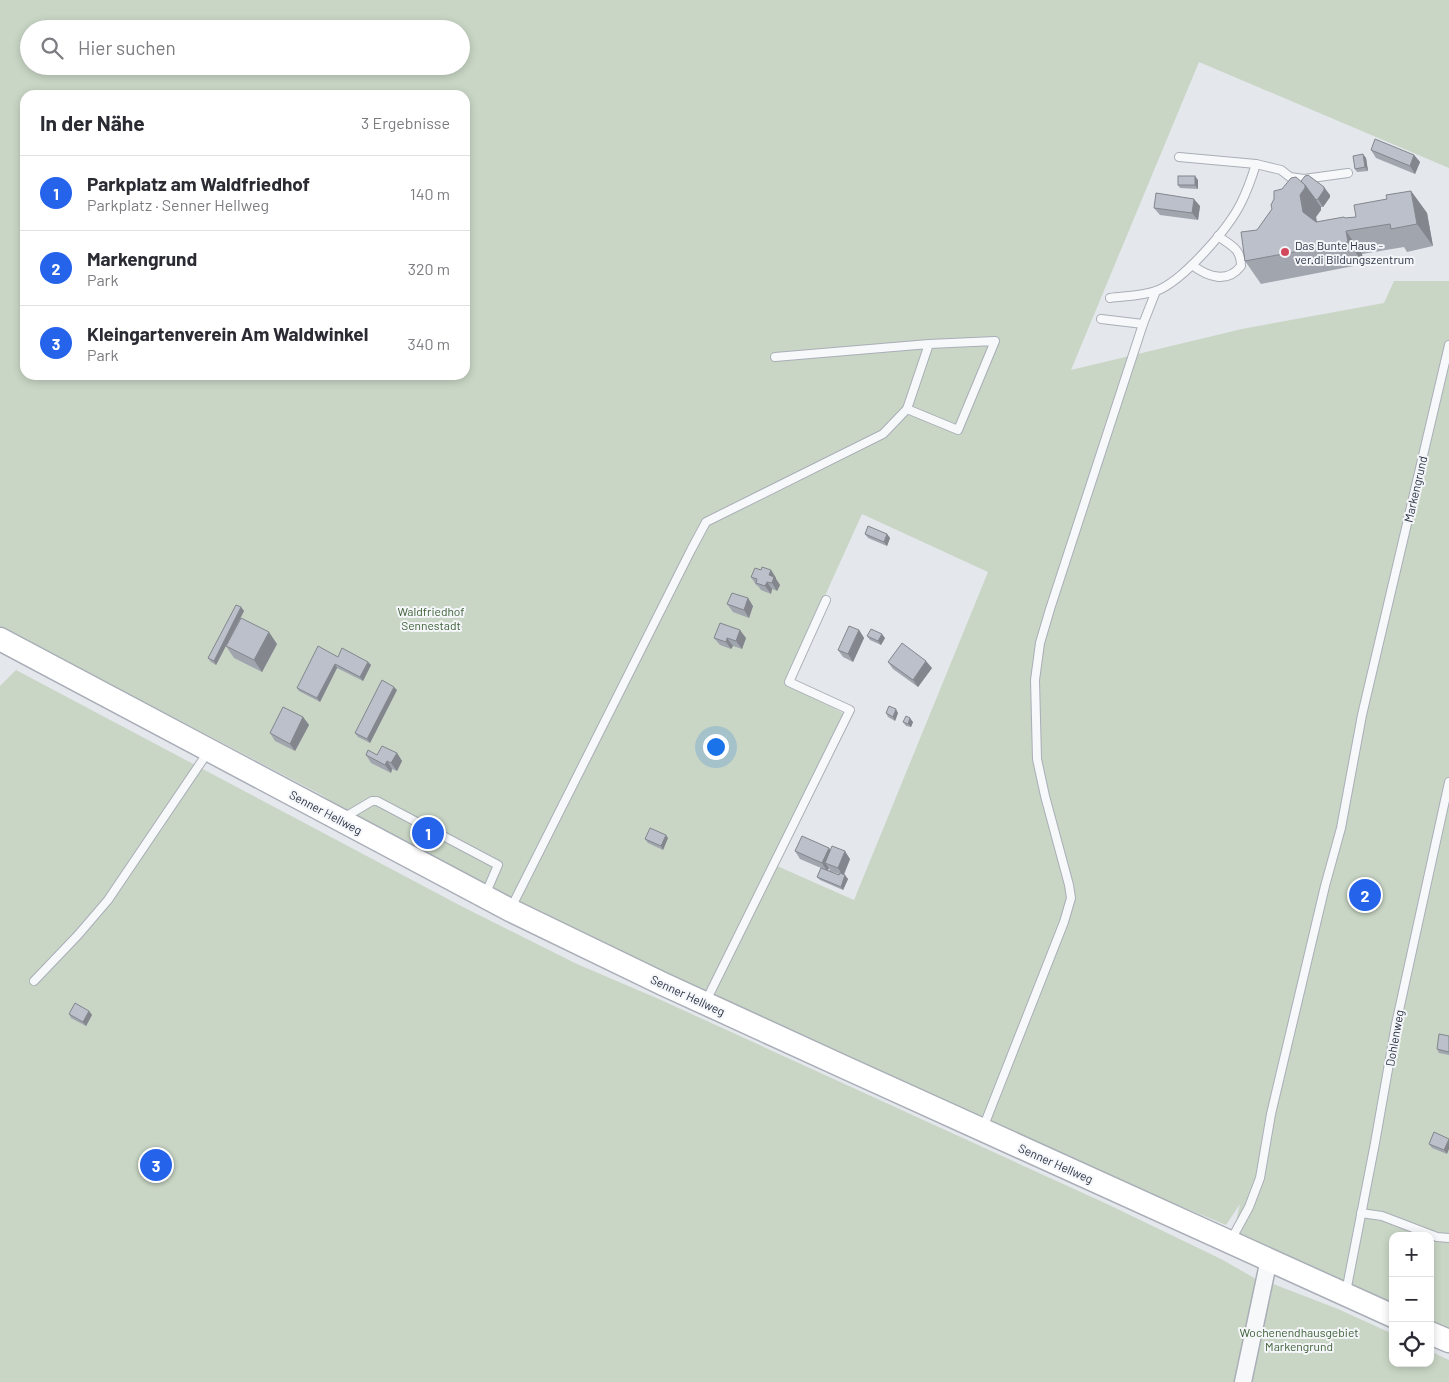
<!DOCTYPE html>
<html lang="de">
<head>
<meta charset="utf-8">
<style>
  :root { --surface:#fff; --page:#f2f2f3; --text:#2b2b33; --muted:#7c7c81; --line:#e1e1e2; --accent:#2563eb }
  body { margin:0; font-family:Barlow,sans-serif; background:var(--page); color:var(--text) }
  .controls { position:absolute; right:15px; bottom:15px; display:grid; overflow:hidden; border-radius:10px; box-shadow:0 2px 8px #0003 }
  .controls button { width:45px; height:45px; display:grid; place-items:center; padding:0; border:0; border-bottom:1px solid var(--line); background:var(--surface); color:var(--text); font:25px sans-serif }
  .you { position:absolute; left:715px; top:746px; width:18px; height:18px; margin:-12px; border:4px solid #fff; border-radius:50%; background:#1a73e8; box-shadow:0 0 0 8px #1a73e833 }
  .badge { display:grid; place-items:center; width:32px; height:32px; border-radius:50%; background:var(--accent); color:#fff; font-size:16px; font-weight:700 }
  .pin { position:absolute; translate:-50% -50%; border:2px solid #fff; box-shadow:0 1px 5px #0006 }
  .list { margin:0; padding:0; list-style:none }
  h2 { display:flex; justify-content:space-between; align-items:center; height:65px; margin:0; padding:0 20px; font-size:21px }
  h2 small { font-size:16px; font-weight:400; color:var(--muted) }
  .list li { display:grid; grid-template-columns:32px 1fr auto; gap:15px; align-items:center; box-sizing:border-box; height:75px; padding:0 20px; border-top:1px solid var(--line) }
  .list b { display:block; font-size:19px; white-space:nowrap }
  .list p { margin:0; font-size:16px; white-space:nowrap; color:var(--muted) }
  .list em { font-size:16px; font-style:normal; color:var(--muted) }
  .icon { flex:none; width:28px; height:28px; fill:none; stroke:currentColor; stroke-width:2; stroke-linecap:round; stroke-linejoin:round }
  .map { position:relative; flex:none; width:1449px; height:1382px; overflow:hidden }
  .search { position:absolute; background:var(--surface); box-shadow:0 2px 8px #0003; left:20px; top:20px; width:450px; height:55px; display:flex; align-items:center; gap:12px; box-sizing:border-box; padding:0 18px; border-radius:28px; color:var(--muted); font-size:19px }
  .panel { position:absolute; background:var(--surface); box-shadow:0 2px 8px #0003; left:20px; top:90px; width:450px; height:290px; border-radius:15px }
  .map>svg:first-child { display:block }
  .green { fill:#c9d6c5; fill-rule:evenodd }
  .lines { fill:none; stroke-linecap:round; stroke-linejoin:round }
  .lane-casing { stroke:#a9aeb7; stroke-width:10 }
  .street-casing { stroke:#a9aeb7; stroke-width:19 }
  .secondary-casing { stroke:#a9aeb7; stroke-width:25 }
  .lane { stroke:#f7f8fa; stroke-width:8 }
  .street { stroke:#f7f8fa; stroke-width:16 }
  .secondary { stroke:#fff; stroke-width:22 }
  .wall { fill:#a1a5ae; fill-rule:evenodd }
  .shaded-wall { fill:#83868d }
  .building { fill:#bbc0ca; stroke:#83868d }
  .poi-dot { fill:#d1495b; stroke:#f4f6f9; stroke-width:2 }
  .labels { text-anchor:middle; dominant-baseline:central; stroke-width:4; stroke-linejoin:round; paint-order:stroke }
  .poi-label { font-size:12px; fill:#2b3445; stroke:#f4f6f9; text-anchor:start }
  .street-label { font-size:12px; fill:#2b3445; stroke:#f4f6f9 }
  .park-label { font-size:12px; fill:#3f6138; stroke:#f4f6f9 }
</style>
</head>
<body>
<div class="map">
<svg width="1449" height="1382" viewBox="0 0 1449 1382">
  <rect width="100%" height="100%" fill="#e4e7ec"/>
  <g class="green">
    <path d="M 0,0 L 1449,0 L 1449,168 L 1199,62 L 1071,370 L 1242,329 L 1384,303 L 1394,281 L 1449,281 L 1449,1332 L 1430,1323 L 1430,1236 L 1393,1236 L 1393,1306 L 1233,1234 L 1240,1204 L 1226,1225 L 1081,1165 L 713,996 L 777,866 L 854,900 L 988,572 L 862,514 L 785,684 L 845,714 L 707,993 L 520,903 L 360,819 L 320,794 L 171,716 L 169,718 L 0,628 ZM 29,29 L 461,29 L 461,66 L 29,66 ZM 25,95 L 465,95 L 465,375 L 25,375 Z"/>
    <polygon points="16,670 463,907 577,964 661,1000 1107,1204 1221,1259 1256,1279 1234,1382 0,1382 0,686"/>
    <polygon points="1268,1282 1338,1309 1393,1334 1393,1363 1430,1363 1430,1351 1449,1360 1449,1382 1246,1382"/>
  </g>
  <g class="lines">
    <defs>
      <g id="lane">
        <polyline points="1179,157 1256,164 1281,170 1290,177 1304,179 1348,173"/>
        <path d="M 1192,265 C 1208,277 1227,284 1241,266 C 1241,248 1231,246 1218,236"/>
        <path d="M 1110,298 C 1125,296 1142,296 1156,291 C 1183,281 1228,229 1241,203 C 1247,191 1252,177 1256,164"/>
        <polyline points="1101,319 1143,324"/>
        <polyline points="775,357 929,344 995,341 958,430 907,409 929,344"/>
        <polyline points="345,817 372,801 377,801 498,865 485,895"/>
        <polyline points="511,908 691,550 706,522 883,434 907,409"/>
        <polyline points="34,981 78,935 108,900 208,752"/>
        <polyline points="706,1001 850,710 789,682 826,600"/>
        <polyline points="983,1128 1064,922 1071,898 1069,885 1045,796 1037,759 1035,680 1040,643 1050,609 1143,324 1156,291"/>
        <polyline points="1361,1213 1382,1216 1437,1237 1449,1238"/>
        <polyline points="1231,1240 1249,1207 1260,1178 1271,1114 1325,886 1341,828 1362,715 1449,345"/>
        <polyline points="1346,1292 1375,1143 1396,1024 1449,782"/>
      </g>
      <polyline id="street" points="1243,1382 1269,1259"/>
      <g id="secondary">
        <polyline points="0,639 510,910 663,984 844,1067 1393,1316"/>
        <polyline points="1430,1333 1449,1341"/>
      </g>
    </defs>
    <use href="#lane" class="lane-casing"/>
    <use href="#street" class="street-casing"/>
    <use href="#secondary" class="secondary-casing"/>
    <use href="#lane" class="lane"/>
    <use href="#street" class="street"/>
    <use href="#secondary" class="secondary"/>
  </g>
  <g class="wall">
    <polygon points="1371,150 1414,155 1420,162 1415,174 1376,158"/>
    <polygon points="1366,158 1368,171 1357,172 1355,169"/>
    <polygon points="1198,180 1198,189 1180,188 1178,185"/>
    <polygon points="1301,181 1330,195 1330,197 1323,207 1321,207 1321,210 1316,217 1317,222 1356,217 1387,199 1411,191 1427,213 1433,246 1407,252 1404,247 1362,254 1364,264 1261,284 1245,261 1257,230 1272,209 1282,189"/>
    <polygon points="1200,206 1198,220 1160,215 1154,208"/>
    <polygon points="865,534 887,534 890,538 887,546 868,538"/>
    <polygon points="761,570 771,570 776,578 776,579 780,585 777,591 772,589 771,594 761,590 758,586 756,585 751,577"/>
    <polygon points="727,604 753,606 749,618 733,612"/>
    <polygon points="241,607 244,611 216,665 211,662 208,658"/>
    <polygon points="859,630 864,638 853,662 843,657 838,650"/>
    <polygon points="867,636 885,638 881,645 870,640"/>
    <polygon points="714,638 746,638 742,649 733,646 731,649 720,645"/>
    <polygon points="277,644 262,672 234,658 226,646"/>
    <polygon points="338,657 368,662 371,665 363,681 337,668 320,702 299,691 297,688"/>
    <polygon points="888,662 932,668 918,687 893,669"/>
    <polygon points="397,690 370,743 358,737 355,733"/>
    <polygon points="886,713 898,713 895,721 888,717"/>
    <polygon points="303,717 309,725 295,751 275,741 270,733"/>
    <polygon points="903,722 913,722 911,727 906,726"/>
    <polygon points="397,753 402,761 397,771 392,769 391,773 371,763 366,755 377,755"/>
    <polygon points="668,838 663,850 648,843 645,839"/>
    <path d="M 829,848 L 830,850 L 850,859 L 844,875 L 848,879 L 843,890 L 820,880 L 817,877 L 821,868 L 800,859 L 795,851 ZM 829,868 L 830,871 L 839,874 L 839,875 L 828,870 Z"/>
    <polygon points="89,1011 92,1015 86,1026 71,1018 69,1014"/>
    <polygon points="1449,1036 1449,1055 1439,1053 1437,1049"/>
    <polygon points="1434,1132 1447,1154 1432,1148 1429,1144"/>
  </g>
  <g class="shaded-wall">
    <polygon points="1363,154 1366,158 1368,171 1365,167"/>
    <polygon points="1414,155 1420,162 1415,174 1410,166"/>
    <polygon points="1195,176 1198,180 1198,189 1195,185"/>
    <polygon points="1305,185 1321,207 1321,210 1316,217 1319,234 1303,212 1300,195"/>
    <polygon points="1324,187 1330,195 1330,197 1323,207 1318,199"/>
    <polygon points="1411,191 1427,213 1433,246 1417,224"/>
    <polygon points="1194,199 1200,206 1198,220 1192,213"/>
    <polygon points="1346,231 1362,254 1364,264 1348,242"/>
    <polygon points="887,534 890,538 887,546 884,542"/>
    <polygon points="771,570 776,578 776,579 780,585 777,591 772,583 769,575"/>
    <polygon points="767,582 772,589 771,594 765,586"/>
    <polygon points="748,598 753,606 749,618 744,610"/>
    <polygon points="241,607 244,611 216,665 214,661"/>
    <polygon points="740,630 746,638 742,649 736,641"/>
    <polygon points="859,630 864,638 853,662 848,654"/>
    <polygon points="269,632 277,644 262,672 254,660"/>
    <polygon points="882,634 885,638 881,645 878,641"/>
    <polygon points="727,638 733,646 731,649 726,642"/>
    <polygon points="926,661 932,668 918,687 913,680"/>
    <polygon points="368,662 371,665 363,681 360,677"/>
    <polygon points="335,664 337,668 320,702 317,698"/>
    <polygon points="394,687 397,690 370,743 367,739"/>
    <polygon points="896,709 898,713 895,721 893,717"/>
    <polygon points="303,717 309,725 295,751 290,744"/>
    <polygon points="910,718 913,722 911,727 908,724"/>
    <polygon points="397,753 402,761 397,771 391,763"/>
    <polygon points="387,761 392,769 391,773 385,765"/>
    <polygon points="666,835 668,838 663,850 661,846"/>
    <polygon points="829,848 834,855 825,863 829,868 827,871 822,863"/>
    <polygon points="845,851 850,859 843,876 838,868"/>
    <polygon points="845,875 848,879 843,890 841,887"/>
    <polygon points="89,1011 92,1015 86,1026 83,1022"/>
    <polygon points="1449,1139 1449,1149 1447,1154 1444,1150"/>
  </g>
  <g class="building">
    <polygon points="1375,139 1414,155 1410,166 1371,150"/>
    <polygon points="1363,154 1365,167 1355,169 1353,156"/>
    <polygon points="1308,175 1324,187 1324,190 1318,199 1316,200 1305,185 1301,181 1305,176"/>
    <rect x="1178" y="176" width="17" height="9"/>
    <polygon points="1296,177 1305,185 1305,188 1300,195 1303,212 1316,222 1344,217 1345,218 1356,217 1354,205 1387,199 1386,195 1411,191 1417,224 1391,229 1390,224 1346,231 1348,242 1245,261 1241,232 1257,230 1272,209 1271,205 1274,199 1274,191 1282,189 1291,178"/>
    <polygon points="1156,193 1194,199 1192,213 1154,208"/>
    <polygon points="868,526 887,534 884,542 865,534"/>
    <polygon points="762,567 771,570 769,575 774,577 772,583 767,582 765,586 756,583 757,579 751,577 755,568 761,570"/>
    <polygon points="732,593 748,598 744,610 727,604"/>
    <polygon points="236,605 241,607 214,661 208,658"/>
    <polygon points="241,618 269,632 254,660 226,646"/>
    <polygon points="720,623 740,630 736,641 727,638 726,642 714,638"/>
    <polygon points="849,626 859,630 848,654 838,650"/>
    <polygon points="871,629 882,634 878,641 867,636"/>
    <polygon points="902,643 926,661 913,680 888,662"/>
    <polygon points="318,646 338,657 342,648 368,662 360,677 335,664 317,698 297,688"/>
    <polygon points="382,680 394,687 367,739 355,733"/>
    <polygon points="889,706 896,709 893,717 886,713"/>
    <polygon points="283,707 303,717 290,744 270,733"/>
    <polygon points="906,716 910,718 908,724 903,722"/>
    <polygon points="382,746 397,753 391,763 387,761 385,765 366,755 368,750 377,755"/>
    <polygon points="650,828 666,835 661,846 645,839"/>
    <polygon points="802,836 829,848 822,863 795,851"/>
    <polygon points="832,846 845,851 838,868 825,863"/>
    <polygon points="821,868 839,875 840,873 845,875 841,887 817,877"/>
    <polygon points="75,1003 89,1011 83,1022 69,1014"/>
    <polygon points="1439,1034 1449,1036 1449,1052 1437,1049"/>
    <polygon points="1434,1132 1449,1139 1444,1150 1429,1144"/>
  </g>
  <circle class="poi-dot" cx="1285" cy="252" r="5"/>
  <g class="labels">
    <g class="poi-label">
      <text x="1295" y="245">Das Bunte Haus -<tspan x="1295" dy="14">ver.di Bildungszentrum</tspan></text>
    </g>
    <g class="street-label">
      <text transform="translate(1415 489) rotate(-77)">Markengrund</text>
      <text transform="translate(326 812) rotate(28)">Senner Hellweg</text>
      <text transform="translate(688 995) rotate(25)">Senner Hellweg</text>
      <text transform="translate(1394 1038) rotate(-80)">Dohlenweg</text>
      <text transform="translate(1056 1163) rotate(24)">Senner Hellweg</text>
    </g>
    <g class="park-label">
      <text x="431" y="611">Waldfriedhof<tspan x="431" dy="14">Sennestadt</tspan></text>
      <text x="1299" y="1332">Wochenendhausgebiet<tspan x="1299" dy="14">Markengrund</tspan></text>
    </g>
  </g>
</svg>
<div class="controls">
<button>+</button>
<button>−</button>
<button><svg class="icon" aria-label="locate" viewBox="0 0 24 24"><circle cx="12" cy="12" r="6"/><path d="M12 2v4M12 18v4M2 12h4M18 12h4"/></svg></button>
</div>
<div class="you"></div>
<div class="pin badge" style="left:428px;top:833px">1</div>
<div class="pin badge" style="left:1365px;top:895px">2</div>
<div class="pin badge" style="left:156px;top:1165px">3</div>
<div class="search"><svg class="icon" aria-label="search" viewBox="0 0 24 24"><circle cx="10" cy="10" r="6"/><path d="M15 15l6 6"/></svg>Hier suchen</div>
<section class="panel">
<h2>In der Nähe<small>3 Ergebnisse</small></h2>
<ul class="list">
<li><span class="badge">1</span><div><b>Parkplatz am Waldfriedhof</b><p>Parkplatz · Senner Hellweg</p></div><em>140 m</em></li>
<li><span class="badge">2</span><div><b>Markengrund</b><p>Park</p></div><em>320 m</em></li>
<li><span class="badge">3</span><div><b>Kleingartenverein Am Waldwinkel</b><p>Park</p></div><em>340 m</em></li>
</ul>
</section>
</div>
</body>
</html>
